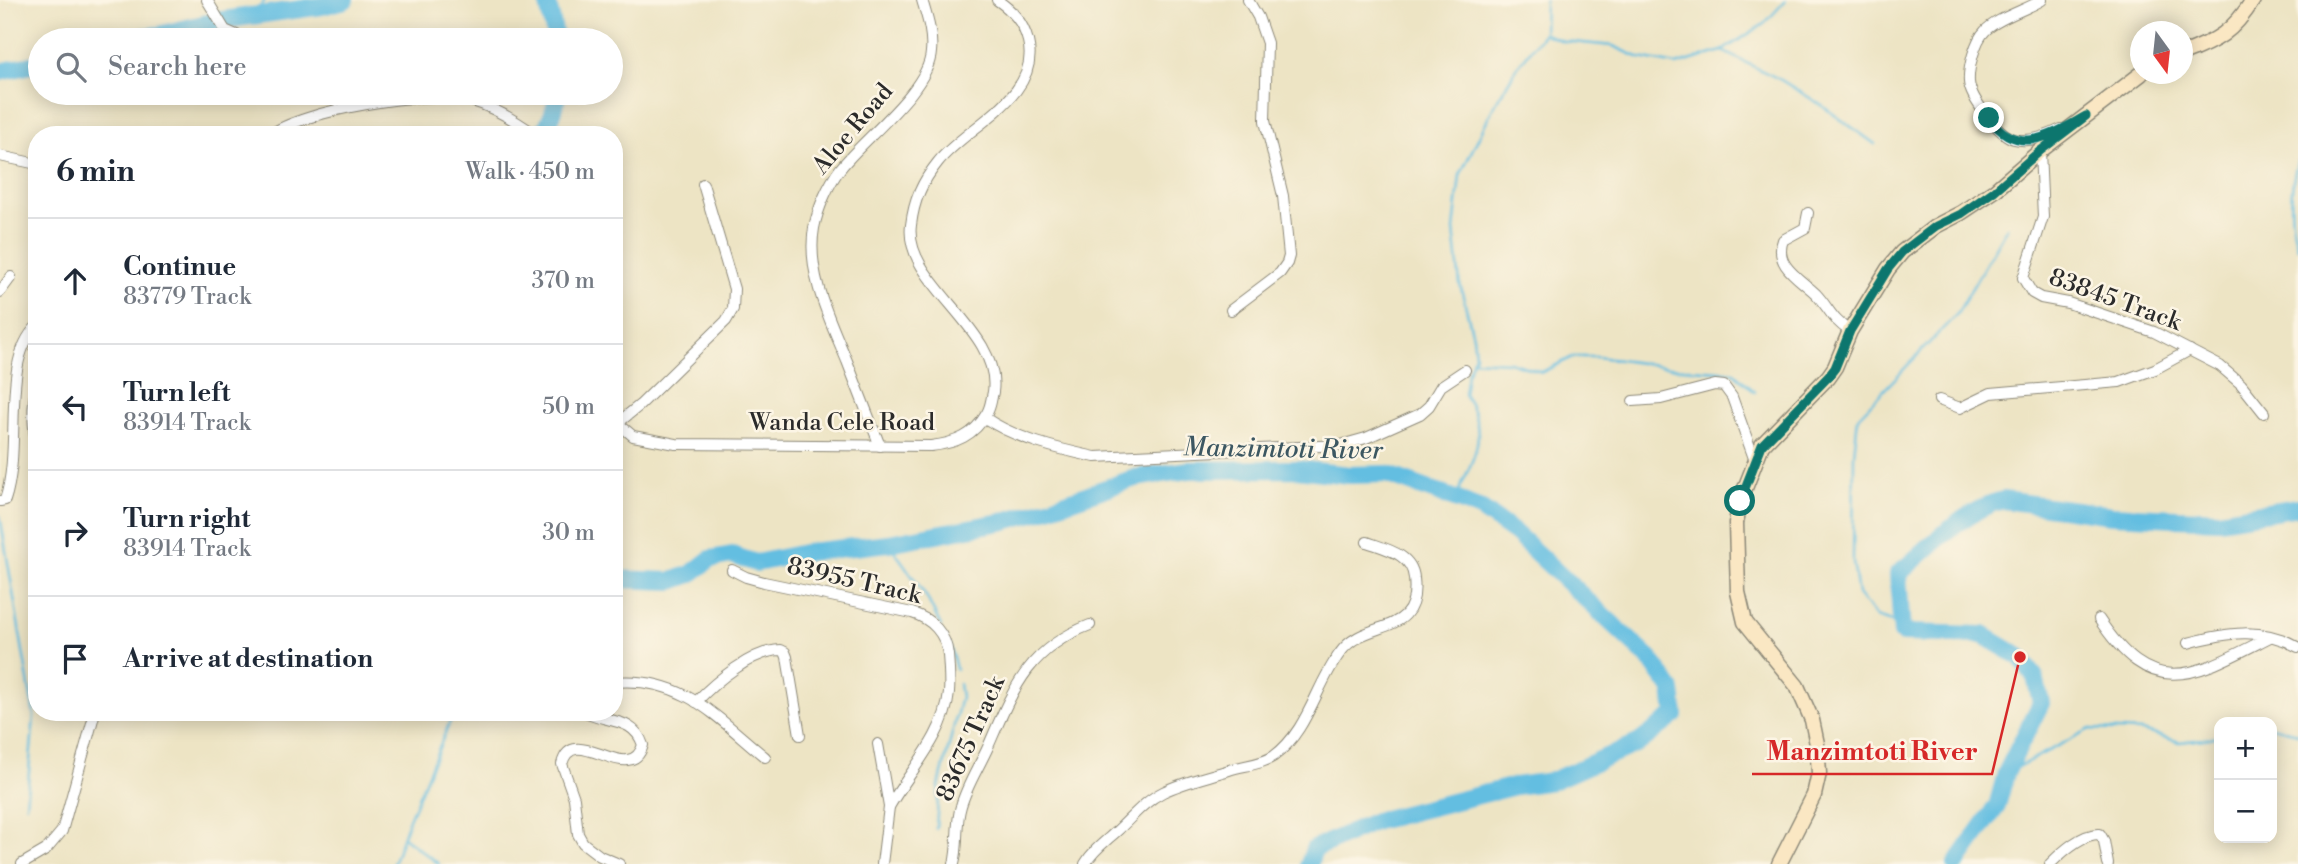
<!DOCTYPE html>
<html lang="en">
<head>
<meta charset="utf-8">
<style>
  :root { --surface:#fff; --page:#f6f6f7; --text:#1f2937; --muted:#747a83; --line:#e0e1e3 }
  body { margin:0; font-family:"Libre Bodoni",serif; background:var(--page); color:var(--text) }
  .controls { position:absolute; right:21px; bottom:21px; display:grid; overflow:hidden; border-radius:14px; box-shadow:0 4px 18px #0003 }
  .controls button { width:63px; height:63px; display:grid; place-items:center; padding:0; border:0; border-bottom:2px solid var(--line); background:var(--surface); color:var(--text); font:35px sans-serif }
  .compass { position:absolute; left:2130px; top:21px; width:63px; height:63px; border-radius:50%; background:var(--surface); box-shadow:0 4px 18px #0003; rotate:165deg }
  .stop { position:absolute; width:21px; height:21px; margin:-16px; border:5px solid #0f766e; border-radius:50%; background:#fff }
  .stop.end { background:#0f766e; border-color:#fff; box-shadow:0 2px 7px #0008 }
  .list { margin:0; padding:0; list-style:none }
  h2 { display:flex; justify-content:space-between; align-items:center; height:91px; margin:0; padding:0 28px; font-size:30px }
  h2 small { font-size:23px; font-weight:400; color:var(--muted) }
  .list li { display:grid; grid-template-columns:46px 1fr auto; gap:21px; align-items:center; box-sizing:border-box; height:126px; padding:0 28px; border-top:2px solid var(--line) }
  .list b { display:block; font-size:26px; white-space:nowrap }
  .list p { margin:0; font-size:23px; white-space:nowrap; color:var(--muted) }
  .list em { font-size:23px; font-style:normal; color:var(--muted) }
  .icon { flex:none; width:38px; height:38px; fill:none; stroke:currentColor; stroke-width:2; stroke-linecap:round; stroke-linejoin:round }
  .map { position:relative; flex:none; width:2298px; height:864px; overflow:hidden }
  .search { position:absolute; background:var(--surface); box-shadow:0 4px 18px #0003; left:28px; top:28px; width:595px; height:77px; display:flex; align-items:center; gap:18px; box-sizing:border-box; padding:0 24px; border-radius:38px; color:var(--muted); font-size:26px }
  .panel { position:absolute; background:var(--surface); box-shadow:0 4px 18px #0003; left:28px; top:126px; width:595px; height:595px; border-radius:28px }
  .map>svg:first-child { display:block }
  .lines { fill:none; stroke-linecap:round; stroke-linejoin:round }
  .stream { stroke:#64bee1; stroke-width:2.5 }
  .river { stroke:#64bee1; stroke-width:18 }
  .street-casing { stroke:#8c8878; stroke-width:12 }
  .secondary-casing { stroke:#8c8878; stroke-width:17 }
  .street { stroke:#fff; stroke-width:10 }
  .secondary { stroke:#fae7c3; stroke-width:14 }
  .route { stroke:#0f766e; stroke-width:9 }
  .labels { text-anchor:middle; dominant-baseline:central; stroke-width:5; stroke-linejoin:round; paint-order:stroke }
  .street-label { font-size:24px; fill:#2b2b2b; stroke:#fcf5e5 }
  .water-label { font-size:26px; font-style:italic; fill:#3c5762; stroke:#fcf5e5 }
  .leader { fill:none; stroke:#d62828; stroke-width:2.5 }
  .callout-dot { fill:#d62828; stroke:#fcf5e5; stroke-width:2.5 }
  .callout-label { font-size:26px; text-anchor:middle; font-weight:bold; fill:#d62828; stroke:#fcf5e5; stroke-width:5; stroke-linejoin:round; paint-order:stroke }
</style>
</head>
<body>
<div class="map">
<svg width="2298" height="864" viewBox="0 0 2298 864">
  <rect width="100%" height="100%" fill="#fcf5e5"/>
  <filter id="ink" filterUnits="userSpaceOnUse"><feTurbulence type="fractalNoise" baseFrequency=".0143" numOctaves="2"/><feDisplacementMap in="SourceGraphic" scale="14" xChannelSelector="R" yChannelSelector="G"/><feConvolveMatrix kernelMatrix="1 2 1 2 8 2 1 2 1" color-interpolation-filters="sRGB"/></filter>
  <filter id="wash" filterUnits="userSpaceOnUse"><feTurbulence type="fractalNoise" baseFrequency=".00686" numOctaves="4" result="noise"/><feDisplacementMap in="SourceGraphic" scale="28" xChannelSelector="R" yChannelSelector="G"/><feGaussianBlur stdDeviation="1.57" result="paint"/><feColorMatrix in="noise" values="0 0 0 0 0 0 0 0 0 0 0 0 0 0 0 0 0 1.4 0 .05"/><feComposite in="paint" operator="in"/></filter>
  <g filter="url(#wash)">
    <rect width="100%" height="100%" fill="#ede4c4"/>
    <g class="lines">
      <g class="stream">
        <polyline points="254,16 265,0"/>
        <polyline points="1545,34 1563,41 1613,46 1640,58 1676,65 1722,51 1764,24 1786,0"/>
        <polyline points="1722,51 1781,80 1818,103 1875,144"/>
        <path d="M 2298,161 C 2289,188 2289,221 2298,248"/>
        <polyline points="1472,360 1509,362 1542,372 1573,357 1598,357 1677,368 1733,372 1755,392"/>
        <path d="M 1455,499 C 1472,460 1492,435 1464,394 L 1467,374 L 1475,355 L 1473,336 L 1460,284 L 1454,230 L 1460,175 L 1494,106 L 1518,66 L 1544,33 L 1545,0"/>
        <polyline points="0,516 34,716 26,805"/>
        <polyline points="889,543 926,596 941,626"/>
        <polyline points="1901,625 1876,617 1858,594 1853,562 1854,454 1858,417 1957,314 2007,227"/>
        <polyline points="950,645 956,669"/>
        <polyline points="2272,727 2298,733"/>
        <polyline points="2006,773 2090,729 2142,731 2180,742 2219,737"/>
        <polyline points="936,829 939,786 961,697 959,684"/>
        <polyline points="403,837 439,864"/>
        <polyline points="393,864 407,824 454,712"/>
      </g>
      <g class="river">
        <polyline points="547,0 556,40"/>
        <polyline points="113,40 159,35 216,21 322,6 345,0"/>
        <polyline points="0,72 40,63"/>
        <path d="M 541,135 C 551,122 556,109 557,93"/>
        <polyline points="614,579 672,581 691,574 710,559 732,555 756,563 809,552 889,543 1001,522 1043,510 1135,478 1189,470 1297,469 1349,475 1386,474 1466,503 1482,510 1515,533 1650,659 1672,690 1675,715 1640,742 1552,781 1515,786 1376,821 1314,849 1309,864"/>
        <path d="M 1956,864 L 1997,806 L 2006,773 L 2041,703 L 2035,677 L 2020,657 L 1983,635 L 1902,633 L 1898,574 C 1928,549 1965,509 2003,500 L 2112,515 L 2219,520 L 2298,507"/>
      </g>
    </g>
  </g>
  <g filter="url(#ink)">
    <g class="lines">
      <defs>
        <g id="street">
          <polyline points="207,0 225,30 248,40"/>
          <path d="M 2042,0 C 2026,10 1997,18 1985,31 C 1975,41 1968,68 1969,82 C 1970,98 1999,135 2014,139 C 2030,143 2047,136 2061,129"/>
          <path d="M 270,135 C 303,110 428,89 469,100 C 494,107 515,120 536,135"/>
          <polyline points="2040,151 2043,217 2023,278 2032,293 2041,298 2068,303 2154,332 2220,366 2241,384 2264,413"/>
          <polyline points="0,156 37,164"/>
          <path d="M 1808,213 L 1805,228 L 1783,240 C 1773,266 1801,279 1816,294 C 1829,308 1832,320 1850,331"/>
          <polyline points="0,292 11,277"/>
          <polyline points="1231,310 1280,273 1287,263 1289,256 1283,196 1265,121 1267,43 1258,17 1248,0"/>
          <path d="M 37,386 C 31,407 33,427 37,448"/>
          <polyline points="1939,400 1960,408 1991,393 2119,382 2155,369 2190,350"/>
          <polyline points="1633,401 1661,399 1715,385 1724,386 1732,397 1755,461"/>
          <path d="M 985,418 C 1016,439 1058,449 1095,457 L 1341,445 L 1366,438 L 1420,414 L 1429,406 L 1441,386 L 1465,370"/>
          <path d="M 614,420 L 633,436 L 676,444 L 931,446 C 956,443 974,436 987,413 C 991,406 991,400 993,392 C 1002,329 903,283 911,225 C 914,200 922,182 938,162 C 966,126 1042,97 1028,41 C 1023,22 1013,11 997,0"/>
          <polyline points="614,426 640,405 726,321 733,309 734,289 703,184"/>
          <path d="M 880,446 C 869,418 858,390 847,361 C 830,320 806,273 814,228 C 818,208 828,185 840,169 C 863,139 929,90 931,52 C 933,34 927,17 922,0"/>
          <path d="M 0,501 L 5,500 C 23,446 0,361 37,326"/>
          <path d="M 732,570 L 746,577 L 764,582 L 912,613 C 932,619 946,634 948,655 C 949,667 950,681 949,693 C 945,735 909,772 889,807"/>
          <path d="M 2099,619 C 2154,703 2195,675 2270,637"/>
          <path d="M 2188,643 C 2225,633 2262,626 2298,647"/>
          <path d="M 614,682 C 683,676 716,717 765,757"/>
          <path d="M 696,702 C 715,682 753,650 781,650 L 785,652 L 787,657 L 800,735"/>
          <path d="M 586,712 C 607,723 634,717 643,745 C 630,789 573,720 562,764 L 574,798 L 578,834 L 583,843 L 600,856 L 619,864"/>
          <polyline points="878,744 889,807 882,864"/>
          <polyline points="22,864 46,850 62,831 95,712"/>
          <path d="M 954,864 C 959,845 955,825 961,806 C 967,785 979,767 988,747 C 1013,690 1027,649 1090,625"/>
          <path d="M 1085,864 C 1093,850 1106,841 1118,830 C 1132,817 1145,801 1163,792 C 1183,782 1207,777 1229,770 C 1244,765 1261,765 1274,756 C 1308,731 1316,685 1340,653 C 1365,617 1421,639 1414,578 C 1412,554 1386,549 1367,542"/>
          <path d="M 2050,864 C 2062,852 2082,833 2100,834 L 2104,841 L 2108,864"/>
        </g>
        <g id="secondary">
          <path d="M 2182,54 C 2217,41 2233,32 2253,0"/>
          <polyline points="1779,864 1814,795 1819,773 1817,744 1812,720 1797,686 1745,622 1738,592 1736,523 1740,501 1762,445 1828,377 1835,367 1850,331 1888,269 1902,252 1936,226 1961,213 1994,191 2040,151 2141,74"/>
        </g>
      </defs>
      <use href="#street" class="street-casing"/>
      <use href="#secondary" class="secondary-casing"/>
      <use href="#street" class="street"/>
      <use href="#secondary" class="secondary"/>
    </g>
  </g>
  <g class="lines" filter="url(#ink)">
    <path class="route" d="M 1740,501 L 1762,445 L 1828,377 L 1835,368 L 1850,331 L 1888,269 L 1902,252 L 1936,226 L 1961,214 L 1994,191 L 2040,151 L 2086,116 C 2051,135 2019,158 1989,118"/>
  </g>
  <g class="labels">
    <g class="street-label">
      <text transform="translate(853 129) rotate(-50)">Aloe Road</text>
      <text transform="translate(2115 300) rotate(20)">83845 Track</text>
      <text x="842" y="423">Wanda Cele Road</text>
      <text transform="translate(854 581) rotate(13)">83955 Track</text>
      <text transform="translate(971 739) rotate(-66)">83675 Track</text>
    </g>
    <g class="water-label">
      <text transform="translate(1283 449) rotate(1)">Manzimtoti River</text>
    </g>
  </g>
  <path class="leader" d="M2020 657L1992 774H1752"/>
  <circle class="callout-dot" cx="2020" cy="657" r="7"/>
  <g class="callout-label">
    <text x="1872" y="760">Manzimtoti River</text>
  </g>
</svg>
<div class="controls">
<button>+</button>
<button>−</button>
</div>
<svg class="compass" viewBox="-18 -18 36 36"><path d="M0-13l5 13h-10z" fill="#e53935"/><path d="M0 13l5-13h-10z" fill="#747a83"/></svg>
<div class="stop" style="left:1740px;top:501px"></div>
<div class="stop end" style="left:1989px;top:118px"></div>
<div class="search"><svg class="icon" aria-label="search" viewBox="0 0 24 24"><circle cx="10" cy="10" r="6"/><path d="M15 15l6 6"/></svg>Search here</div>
<section class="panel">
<h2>6 min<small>Walk · 450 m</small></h2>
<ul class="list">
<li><svg class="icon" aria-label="ahead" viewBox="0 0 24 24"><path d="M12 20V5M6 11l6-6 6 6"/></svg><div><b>Continue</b><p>83779 Track</p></div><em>370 m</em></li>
<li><svg class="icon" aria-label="left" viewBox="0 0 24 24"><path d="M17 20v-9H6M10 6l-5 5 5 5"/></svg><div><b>Turn left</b><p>83914 Track</p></div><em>50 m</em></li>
<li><svg class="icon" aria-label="right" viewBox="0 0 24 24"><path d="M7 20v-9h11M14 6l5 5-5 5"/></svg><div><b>Turn right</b><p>83914 Track</p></div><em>30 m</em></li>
<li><svg class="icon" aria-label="arrive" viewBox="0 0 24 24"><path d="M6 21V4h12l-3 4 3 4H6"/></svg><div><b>Arrive at destination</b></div></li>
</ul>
</section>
</div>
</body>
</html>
